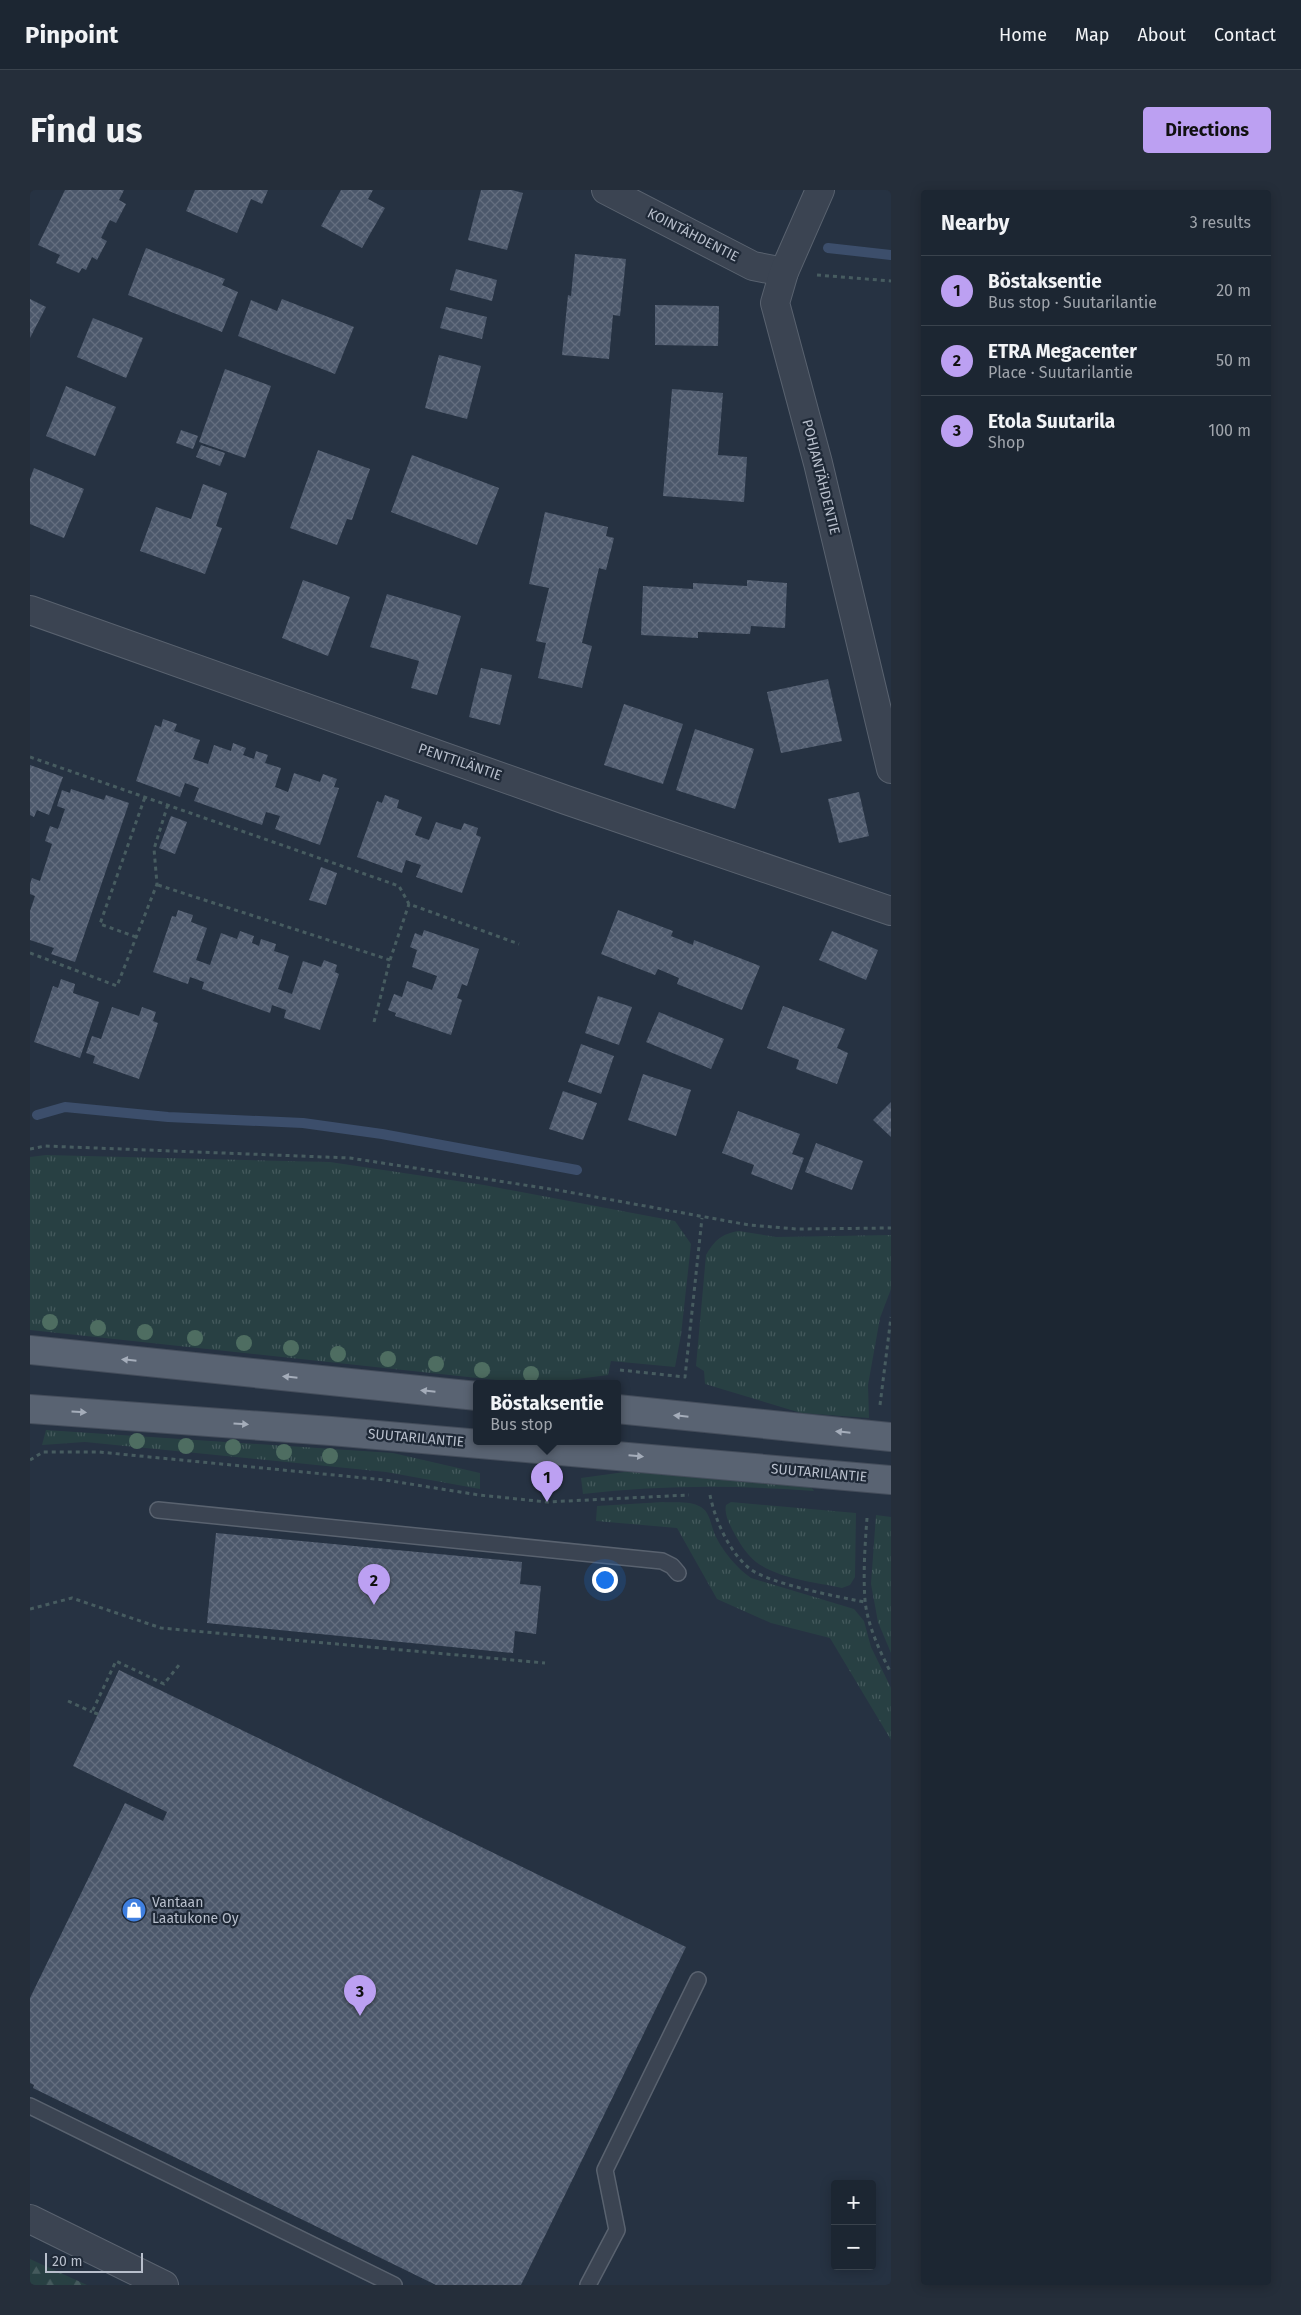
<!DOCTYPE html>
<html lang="en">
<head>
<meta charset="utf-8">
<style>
  :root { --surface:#1c2632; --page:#252e3a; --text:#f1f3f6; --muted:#a0a5ac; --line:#3a434d; --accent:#bca0f2 }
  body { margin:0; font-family:"Fira Sans",sans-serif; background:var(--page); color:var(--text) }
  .controls { position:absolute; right:15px; bottom:15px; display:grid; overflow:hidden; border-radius:5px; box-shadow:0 2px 12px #0003 }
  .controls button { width:45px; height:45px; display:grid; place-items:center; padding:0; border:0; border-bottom:1px solid var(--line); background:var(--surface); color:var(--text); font:25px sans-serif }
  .scale { position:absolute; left:15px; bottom:12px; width:98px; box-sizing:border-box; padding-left:5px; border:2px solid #b8bfcc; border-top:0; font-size:14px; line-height:18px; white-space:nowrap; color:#b8bfcc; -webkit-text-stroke:4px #1f2937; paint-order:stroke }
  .you { position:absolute; left:574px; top:1389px; width:18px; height:18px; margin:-12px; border:4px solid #fff; border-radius:50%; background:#1a73e8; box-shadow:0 0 0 8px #1a73e833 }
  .badge { display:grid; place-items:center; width:32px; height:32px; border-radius:50%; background:var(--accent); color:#111; font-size:16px; font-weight:700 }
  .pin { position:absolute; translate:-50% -41px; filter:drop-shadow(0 1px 2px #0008) }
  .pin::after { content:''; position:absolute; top:26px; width:18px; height:15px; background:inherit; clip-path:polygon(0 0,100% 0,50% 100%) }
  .popup { position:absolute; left:443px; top:1190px; width:148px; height:65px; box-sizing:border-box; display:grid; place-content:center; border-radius:5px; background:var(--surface); filter:drop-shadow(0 1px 4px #0005); font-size:16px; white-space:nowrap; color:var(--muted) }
  .popup b { font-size:19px; color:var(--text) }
  .popup::after { content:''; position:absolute; left:50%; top:100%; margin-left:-10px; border:10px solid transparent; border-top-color:var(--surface) }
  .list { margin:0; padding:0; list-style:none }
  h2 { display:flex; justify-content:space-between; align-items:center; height:65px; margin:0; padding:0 20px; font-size:21px }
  h2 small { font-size:16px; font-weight:400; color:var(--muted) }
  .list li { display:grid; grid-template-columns:32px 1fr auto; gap:15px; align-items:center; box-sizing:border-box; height:70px; padding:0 20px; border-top:1px solid var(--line) }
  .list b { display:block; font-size:19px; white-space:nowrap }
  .list p { margin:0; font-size:16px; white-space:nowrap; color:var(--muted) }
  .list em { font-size:16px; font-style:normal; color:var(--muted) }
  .map { position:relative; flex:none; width:861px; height:2095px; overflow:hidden; border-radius:5px }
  header { display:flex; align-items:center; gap:30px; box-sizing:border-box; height:70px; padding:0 25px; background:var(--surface); border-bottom:1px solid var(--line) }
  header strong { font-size:24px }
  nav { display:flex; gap:28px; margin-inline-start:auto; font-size:18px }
  .intro { display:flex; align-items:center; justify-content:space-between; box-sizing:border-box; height:120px; padding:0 30px }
  h1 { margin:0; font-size:35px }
  .button { padding:12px 22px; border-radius:5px; background:var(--accent); color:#111; font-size:18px; font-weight:700 }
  main { display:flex; gap:30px; padding:0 30px }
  aside { flex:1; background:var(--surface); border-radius:5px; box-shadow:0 2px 12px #0003 }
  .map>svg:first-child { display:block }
  .grass { fill:url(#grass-tufts) }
  .forest { fill:url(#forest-firs) }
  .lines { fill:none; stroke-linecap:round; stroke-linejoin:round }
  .stream { stroke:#3c4e6b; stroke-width:10 }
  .building { fill:url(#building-cross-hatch) }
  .lane-casing { stroke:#59626f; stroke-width:18 }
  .street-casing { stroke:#59626f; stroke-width:30 }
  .primary-casing { stroke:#444d5b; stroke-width:30 }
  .path { stroke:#475c60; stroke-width:3; stroke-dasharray:4 4; stroke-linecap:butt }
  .lane { stroke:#3b4452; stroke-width:15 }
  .street { stroke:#3b4452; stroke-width:28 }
  .primary { stroke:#596372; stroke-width:28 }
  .tree { fill:#4e6d61 }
  .oneway { fill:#a5adba }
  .labels { text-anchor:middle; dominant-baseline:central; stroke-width:4.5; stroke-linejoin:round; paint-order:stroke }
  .street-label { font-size:14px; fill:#b8bfcc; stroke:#1f2937 }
  .poi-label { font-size:14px; fill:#b8bfcc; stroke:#1f2937; text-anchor:start }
</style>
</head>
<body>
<header>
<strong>Pinpoint</strong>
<nav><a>Home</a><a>Map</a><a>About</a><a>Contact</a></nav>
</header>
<div class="intro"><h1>Find us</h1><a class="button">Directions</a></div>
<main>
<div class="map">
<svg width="861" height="2095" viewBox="0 0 861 2095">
  <defs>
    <pattern id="grass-tufts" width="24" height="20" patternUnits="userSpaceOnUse" patternTransform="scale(1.25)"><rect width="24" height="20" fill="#284043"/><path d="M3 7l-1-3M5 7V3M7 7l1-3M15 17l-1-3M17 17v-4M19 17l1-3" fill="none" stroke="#455a5d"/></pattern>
    <pattern id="forest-firs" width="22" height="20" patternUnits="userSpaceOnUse" patternTransform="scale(1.25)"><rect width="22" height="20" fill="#284043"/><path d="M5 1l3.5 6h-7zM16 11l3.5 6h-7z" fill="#455a5d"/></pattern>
    <pattern id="building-cross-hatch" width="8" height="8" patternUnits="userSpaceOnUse" patternTransform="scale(1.25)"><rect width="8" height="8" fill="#4c586b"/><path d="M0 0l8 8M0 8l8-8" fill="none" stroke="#646e7f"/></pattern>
  </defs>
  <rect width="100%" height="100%" fill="#263242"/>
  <g class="grass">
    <polygon points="16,965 300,972 454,995 645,1031 661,1054 651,1145 645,1177 581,1171 578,1185 517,1193 495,1193 0,1140 0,967"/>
    <path d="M 709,1041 L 746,1047 L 861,1045 L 861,1099 L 850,1128 L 838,1195 L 839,1228 L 771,1223 L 675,1194 L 674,1181 L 666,1176 L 676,1065 C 685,1050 691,1044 709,1041 Z"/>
    <polygon points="16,1240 363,1263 450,1283 450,1299 356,1282 55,1252 12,1255"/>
    <path d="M 609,1280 L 778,1293 L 784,1301 C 707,1295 630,1295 553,1304 L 551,1288 Z"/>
    <path d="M 633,1312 C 644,1313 660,1310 671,1317 C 681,1323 681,1338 686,1347 C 694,1363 707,1378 721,1388 L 824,1419 L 834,1431 L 841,1457 L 861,1498 L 861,1550 L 800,1448 L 741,1433 L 687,1409 L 647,1338 L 566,1331 L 567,1316 Z"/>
    <path d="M 701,1312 L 826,1323 L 825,1387 L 820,1395 L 812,1398 C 785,1392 749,1389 726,1372 C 716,1364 709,1352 703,1341 C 699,1333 694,1324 696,1315 Z"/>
    <polygon points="846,1325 861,1327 861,1463 848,1432 841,1394"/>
  </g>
  <polygon class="forest" points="0,2069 57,2095 0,2095"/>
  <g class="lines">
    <g class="stream">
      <polyline points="798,58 861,65"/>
      <polyline points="7,925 35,917 138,927 273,933 352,944 547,980"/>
    </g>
  </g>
  <g class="building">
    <polygon points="35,0 94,0 89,10 96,14 86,33 80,30 71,48 77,51 67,70 62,67 56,80 52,78 49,83 26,73 30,65 8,55"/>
    <polygon points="165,0 238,0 232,14 221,9 207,43 156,21"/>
    <polygon points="311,0 343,0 338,9 355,18 332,58 291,36"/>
    <polygon points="451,0 482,0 493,3 477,60 438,50"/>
    <polygon points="116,58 195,89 192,95 208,102 192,142 98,105"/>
    <polygon points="545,64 596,69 590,126 583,125 579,169 532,165 538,105 541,106"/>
    <polygon points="426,79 467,90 462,111 420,100"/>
    <polygon points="0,109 16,117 0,148"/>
    <polygon points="252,109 324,137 305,184 208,146 221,110 247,121"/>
    <polygon points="625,115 689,116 688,156 625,155"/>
    <polygon points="416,117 457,127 452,149 410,138"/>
    <polygon points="63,128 113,148 96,188 47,167"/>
    <polygon points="409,165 451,176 437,229 395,218"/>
    <polygon points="195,179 241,196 215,268 169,252"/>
    <polygon points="36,196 86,217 65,266 16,246"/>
    <polygon points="642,199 693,203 688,265 717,267 714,312 633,306"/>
    <polygon points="151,240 168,246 163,259 146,253"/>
    <polygon points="171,255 195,263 190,276 166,267"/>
    <polygon points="288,260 340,279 322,330 317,329 307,355 260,338"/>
    <polygon points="382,265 469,298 447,355 361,322"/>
    <polygon points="4,278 54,299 34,348 0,334 0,289"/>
    <polygon points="173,294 197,303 186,336 192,338 175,384 110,361 126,317 161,329"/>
    <polygon points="515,322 578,337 576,346 584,348 576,380 569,378 552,453 562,456 552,498 508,488 516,453 506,451 519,398 499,394"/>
    <polygon points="273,390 320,407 298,466 252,448"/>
    <polygon points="717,390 757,393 755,438 721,436 720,444 668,442 668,448 611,445 613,396 663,399 663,393 717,396"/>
    <polygon points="357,404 431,426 407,505 381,498 389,471 340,457"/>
    <polygon points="451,478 482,485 470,535 439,527"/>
    <polygon points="798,489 812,551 751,563 737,502"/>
    <polygon points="594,514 653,534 633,594 574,575"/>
    <polygon points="133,529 147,534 144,541 170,550 163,569 178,574 184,555 201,561 203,553 216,558 213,565 224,569 226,561 238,565 235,573 251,578 245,597 258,602 264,583 290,592 293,584 307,589 304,597 309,598 290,655 245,639 250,626 236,622 232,635 164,611 169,598 155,593 150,607 106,591 125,535 131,537"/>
    <polygon points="665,539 724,559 705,619 646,600"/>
    <polygon points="0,575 33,587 19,625 7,620 4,627 0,625"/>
    <polygon points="41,599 74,610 76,605 99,613 45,772 21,764 24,758 0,750 0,721 5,706 0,704 0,694 2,688 10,691 22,654 15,651 20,636 28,639 35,619 27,616 32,600 40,603"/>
    <polygon points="829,602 839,646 809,653 798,609"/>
    <polygon points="355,605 369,610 367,618 392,627 385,645 399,650 406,632 431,640 434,633 448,638 446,645 451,647 432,703 386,687 391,675 376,670 372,683 327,667 347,611 352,613"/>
    <polygon points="141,626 157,632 145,664 129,658"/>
    <polygon points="291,677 307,683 296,715 279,710"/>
    <polygon points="148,720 163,725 161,732 177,738 166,770 180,775 191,743 207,749 210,741 224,746 222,753 229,756 231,749 246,754 244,761 259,766 248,799 262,804 273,771 291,777 294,770 307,775 305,782 309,784 290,840 254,828 256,820 242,815 240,823 172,799 174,792 160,787 158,794 123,782 142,726 146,727"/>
    <polygon points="588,720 643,741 641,746 663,755 664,750 730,776 712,820 647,794 649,788 628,779 625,785 571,764"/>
    <polygon points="394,740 449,759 437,796 432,794 427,808 432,810 421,845 365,826 366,823 358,820 364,804 372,807 377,791 402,800 407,786 382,777 387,760 380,757 385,743 392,746"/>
    <polygon points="802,741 848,760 836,790 789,770"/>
    <polygon points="31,789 45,794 43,803 69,812 50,868 4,852 23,796 28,798"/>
    <polygon points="568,806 602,817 589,855 555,843"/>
    <polygon points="753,816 815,839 807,858 818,863 807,894 766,879 769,870 737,858"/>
    <polygon points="82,817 109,826 112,817 126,822 123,831 128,833 109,889 63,873 65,866 56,863 62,846 71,849"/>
    <polygon points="629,822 694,849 681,879 616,852"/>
    <polygon points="551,854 584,866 571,904 538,892"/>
    <polygon points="613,884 661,900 646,946 598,930"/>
    <polygon points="533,901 567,913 553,950 519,939"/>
    <polygon points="861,912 861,947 843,930"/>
    <polygon points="708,921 770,944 762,964 774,968 762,1000 721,984 724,975 692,963"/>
    <polygon points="786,953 833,971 822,1000 775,982"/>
    <polygon points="186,1343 492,1372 490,1394 511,1396 506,1444 485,1441 483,1463 177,1433"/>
    <polygon points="89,1480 656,1757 491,2095 406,2095 3,1898 4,1895 0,1893 0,1808 95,1613 133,1631 137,1622 43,1576"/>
  </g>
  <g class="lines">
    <defs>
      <g id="lane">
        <polyline points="128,1320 632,1371 642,1376 648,1383"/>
        <polyline points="0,1916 364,2095"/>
        <polyline points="558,2095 587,2040 575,1980 668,1790"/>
      </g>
      <g id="street">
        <polyline points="576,0 723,76 754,82"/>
        <polyline points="790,0 754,82 745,113 788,273 861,579"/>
        <polyline points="0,420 536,610 861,721"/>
        <polyline points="0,2029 134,2095"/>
      </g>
      <g id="primary">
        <polyline points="0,1160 447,1206"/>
        <polyline points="0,1219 301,1241 861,1290"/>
        <polyline points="587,1219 861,1247"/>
      </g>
    </defs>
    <use href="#lane" class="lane-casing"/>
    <use href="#street" class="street-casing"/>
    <use href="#primary" class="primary-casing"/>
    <g class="path">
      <polyline points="787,85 861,91"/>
      <polyline points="0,567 369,696 379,714 489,754"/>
      <polyline points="128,695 360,770"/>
      <polyline points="106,747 70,734 115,607"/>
      <polyline points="0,763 87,796 127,694 124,659 138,614"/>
      <polyline points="344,832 360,770 379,714"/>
      <polyline points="0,959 15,956 320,968 533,1001 719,1035 767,1039 861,1038"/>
      <polyline points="590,1180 655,1187 672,1028"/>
      <polyline points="850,1215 861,1127"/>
      <polyline points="0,1270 13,1262 69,1262 355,1290 449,1305 517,1312 659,1305"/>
      <path d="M 680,1305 C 685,1330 699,1362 720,1379 C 740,1394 809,1407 835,1412"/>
      <path d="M 837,1328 C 835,1355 833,1383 835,1410 C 837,1434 850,1462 861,1483"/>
      <polyline points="0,1419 42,1408 131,1438 515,1473"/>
      <polyline points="38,1511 62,1522"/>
      <polyline points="68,1524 62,1522 86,1471 134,1494 149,1475"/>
    </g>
    <use href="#lane" class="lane"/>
    <use href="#street" class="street"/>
    <use href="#primary" class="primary"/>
  </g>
  <g class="tree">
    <circle cx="20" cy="1132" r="8"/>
    <circle cx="68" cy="1138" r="8"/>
    <circle cx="115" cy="1142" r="8"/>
    <circle cx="165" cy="1148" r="8"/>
    <circle cx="214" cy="1153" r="8"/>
    <circle cx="261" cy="1158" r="8"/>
    <circle cx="308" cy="1164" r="8"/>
    <circle cx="358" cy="1169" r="8"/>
    <circle cx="406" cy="1174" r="8"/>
    <circle cx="452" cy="1180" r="8"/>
    <circle cx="501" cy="1184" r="8"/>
    <circle cx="107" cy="1251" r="8"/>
    <circle cx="156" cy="1256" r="8"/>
    <circle cx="203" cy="1257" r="8"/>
    <circle cx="254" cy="1262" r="8"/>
    <circle cx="300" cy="1266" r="8"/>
  </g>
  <defs><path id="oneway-solid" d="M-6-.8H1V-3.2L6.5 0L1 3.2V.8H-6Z" transform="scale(1.25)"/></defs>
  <g class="oneway">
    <use href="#oneway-solid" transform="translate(99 1170) rotate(-174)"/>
    <use href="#oneway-solid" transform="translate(260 1187) rotate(-174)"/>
    <use href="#oneway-solid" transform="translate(398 1201) rotate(-174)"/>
    <use href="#oneway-solid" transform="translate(49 1222) rotate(4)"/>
    <use href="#oneway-solid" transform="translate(651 1226) rotate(-174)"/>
    <use href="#oneway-solid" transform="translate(211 1234) rotate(4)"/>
    <use href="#oneway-solid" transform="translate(813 1242) rotate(-174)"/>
    <use href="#oneway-solid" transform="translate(606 1266) rotate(5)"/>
  </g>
  <defs>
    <symbol id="shop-disc" viewBox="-11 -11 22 22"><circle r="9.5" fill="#3f7fe0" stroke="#1f2937"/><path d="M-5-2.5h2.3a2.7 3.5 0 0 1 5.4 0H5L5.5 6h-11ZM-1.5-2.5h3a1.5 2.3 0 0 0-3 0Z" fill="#fff"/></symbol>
  </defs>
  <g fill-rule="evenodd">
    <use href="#shop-disc" x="90" y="1706" width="28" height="28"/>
  </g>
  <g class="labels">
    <g class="street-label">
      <text transform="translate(663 45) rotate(27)">KOINTÄHDENTIE</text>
      <text transform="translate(791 287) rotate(76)">POHJANTÄHDENTIE</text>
      <text transform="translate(430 572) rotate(19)">PENTTILÄNTIE</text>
      <text transform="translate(386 1248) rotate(5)">SUUTARILANTIE</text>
      <text transform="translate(789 1283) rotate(5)">SUUTARILANTIE</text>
    </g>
    <g class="poi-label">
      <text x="122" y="1712">Vantaan<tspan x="122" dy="16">Laatukone Oy</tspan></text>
    </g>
  </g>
</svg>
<div class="controls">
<button>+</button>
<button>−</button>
</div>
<div class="scale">20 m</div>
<div class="you"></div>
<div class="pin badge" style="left:517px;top:1312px">1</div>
<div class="popup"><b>Böstaksentie</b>Bus stop</div>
<div class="pin badge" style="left:344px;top:1415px">2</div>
<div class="pin badge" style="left:330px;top:1826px">3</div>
</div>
<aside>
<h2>Nearby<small>3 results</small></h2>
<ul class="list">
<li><span class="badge">1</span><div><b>Böstaksentie</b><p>Bus stop · Suutarilantie</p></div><em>20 m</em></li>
<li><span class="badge">2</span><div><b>ETRA Megacenter</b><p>Place · Suutarilantie</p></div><em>50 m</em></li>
<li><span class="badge">3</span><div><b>Etola Suutarila</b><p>Shop</p></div><em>100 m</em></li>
</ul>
</aside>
</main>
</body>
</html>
